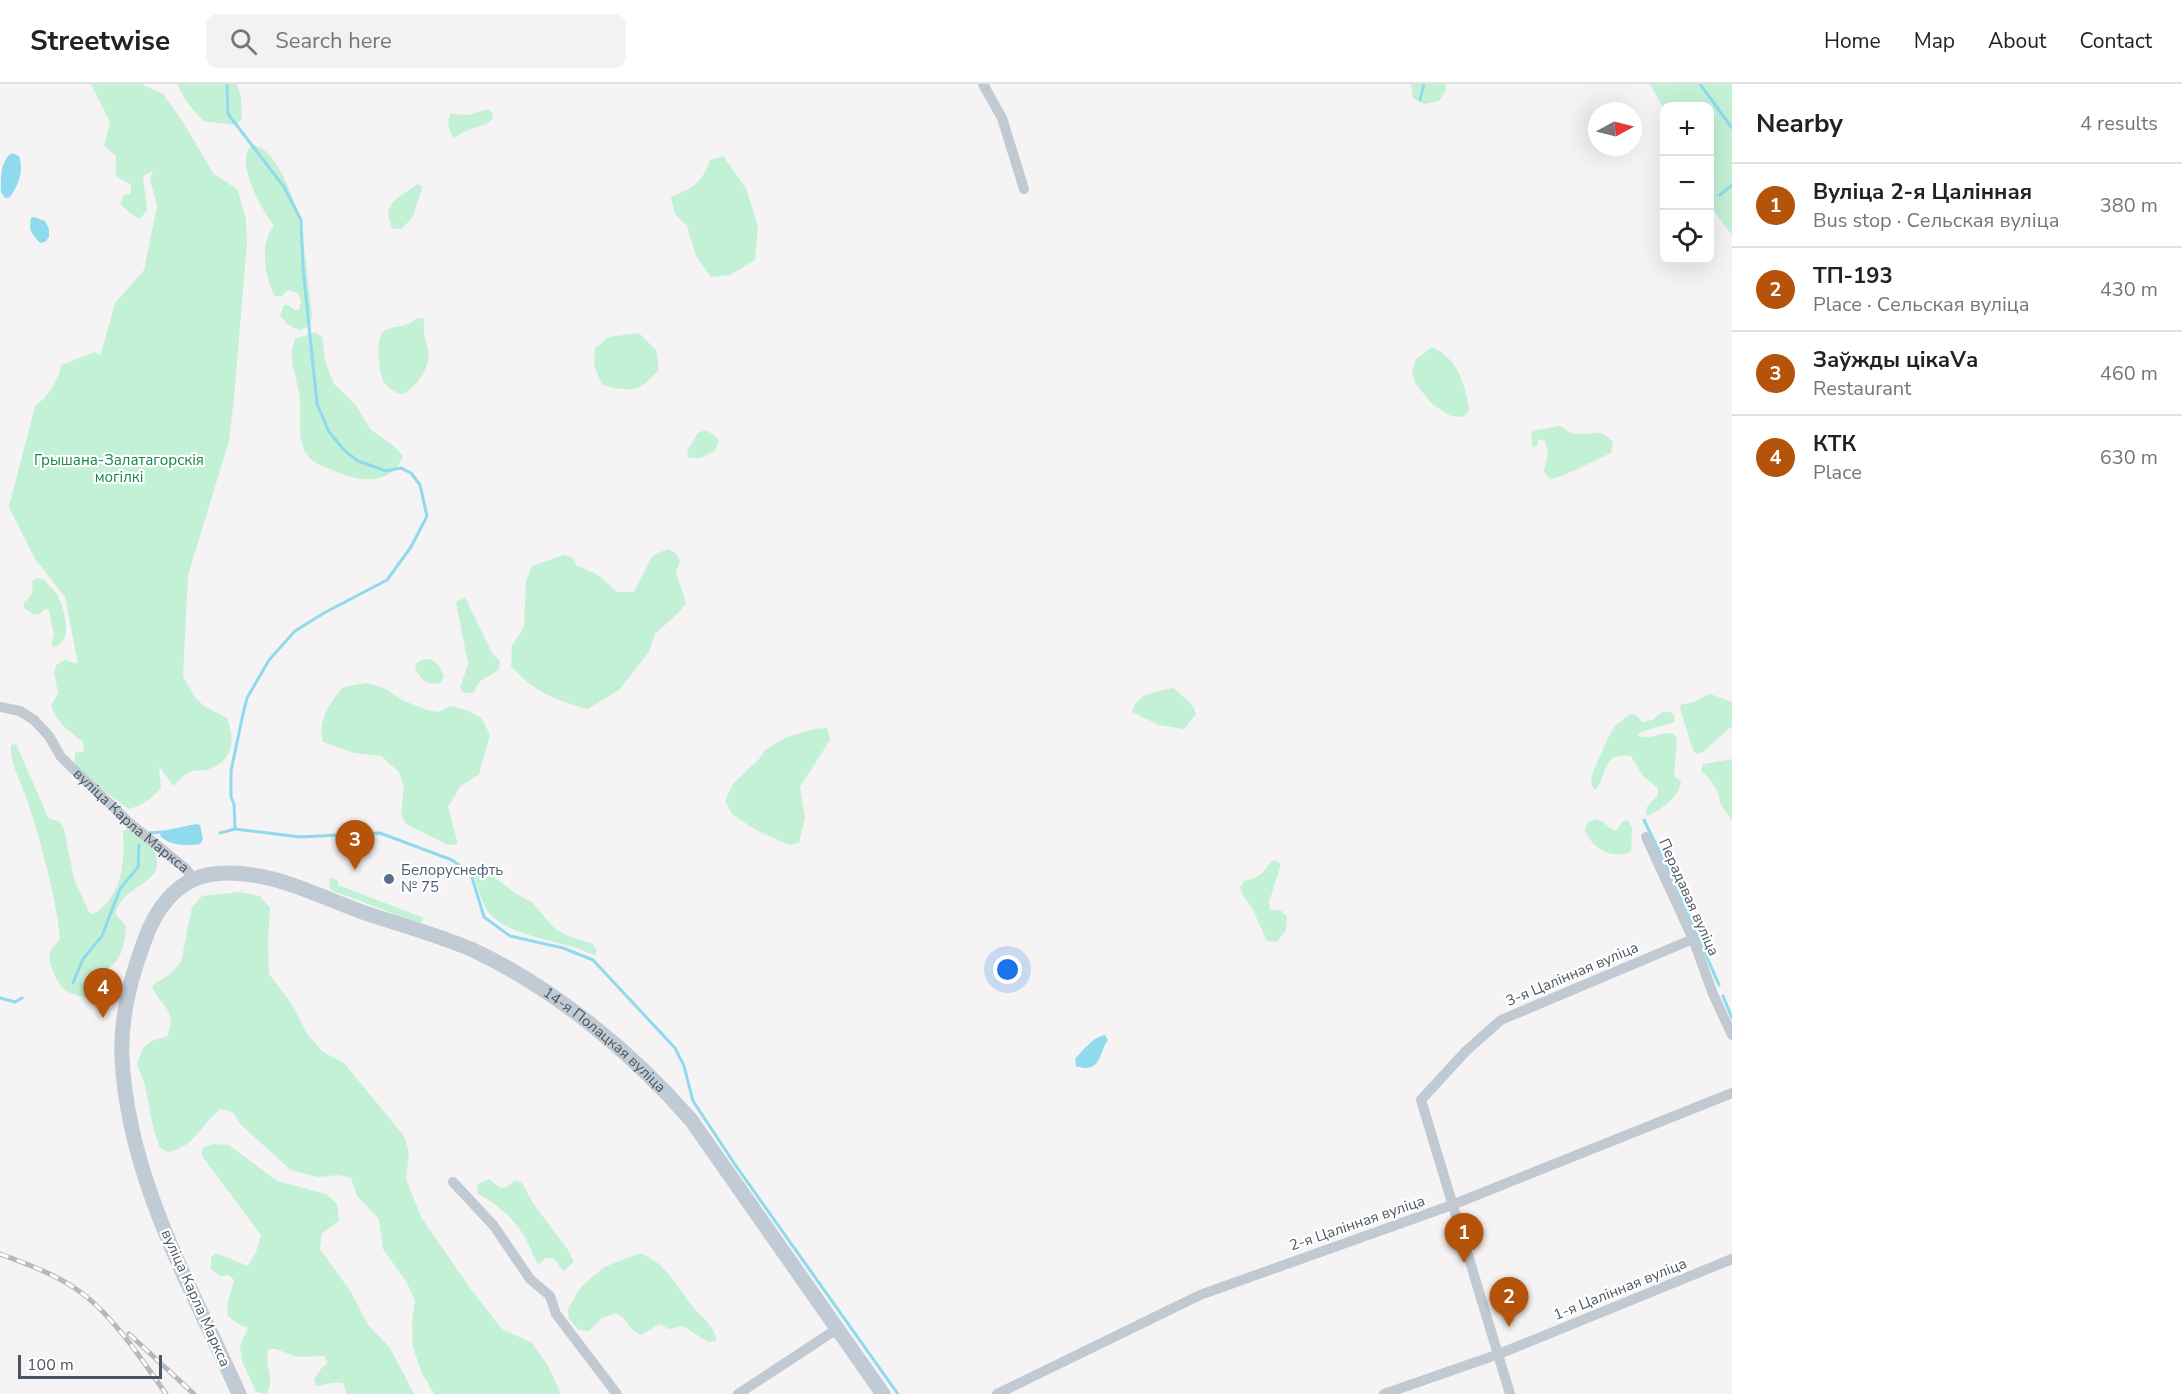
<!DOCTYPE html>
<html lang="en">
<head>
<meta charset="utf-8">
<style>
  :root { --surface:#fff; --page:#f2f2f2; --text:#222; --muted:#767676; --line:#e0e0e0; --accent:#b45309 }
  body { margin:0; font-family:"Nunito Sans",sans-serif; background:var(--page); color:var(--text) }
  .controls { position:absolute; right:18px; top:18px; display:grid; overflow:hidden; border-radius:12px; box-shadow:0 6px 24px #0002 }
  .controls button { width:54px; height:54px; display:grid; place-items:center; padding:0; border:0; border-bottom:2px solid var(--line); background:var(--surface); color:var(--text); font:30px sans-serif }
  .compass { position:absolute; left:1588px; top:18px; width:54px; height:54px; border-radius:50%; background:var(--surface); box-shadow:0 6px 24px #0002; rotate:83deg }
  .scale { position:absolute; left:18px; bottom:15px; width:144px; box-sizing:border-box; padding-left:6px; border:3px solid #4a5661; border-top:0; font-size:16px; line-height:21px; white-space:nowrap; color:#4a5661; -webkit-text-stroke:4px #fff; paint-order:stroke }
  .you { position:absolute; left:1008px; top:886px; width:21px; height:21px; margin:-15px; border:4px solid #fff; border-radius:50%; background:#1a73e8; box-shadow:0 0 0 9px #1a73e833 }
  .badge { display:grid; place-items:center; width:39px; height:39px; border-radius:50%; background:var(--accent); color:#fff; font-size:20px; font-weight:700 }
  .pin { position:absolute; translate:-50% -50px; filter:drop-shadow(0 2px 3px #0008) }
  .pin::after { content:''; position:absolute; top:32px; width:21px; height:18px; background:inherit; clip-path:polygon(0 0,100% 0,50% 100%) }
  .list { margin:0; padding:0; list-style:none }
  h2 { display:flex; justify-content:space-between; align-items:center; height:78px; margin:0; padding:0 24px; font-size:26px }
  h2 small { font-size:20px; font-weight:400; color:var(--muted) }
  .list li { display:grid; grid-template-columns:39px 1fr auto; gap:18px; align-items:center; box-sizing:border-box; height:84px; padding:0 24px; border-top:2px solid var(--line) }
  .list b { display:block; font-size:22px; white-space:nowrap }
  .list p { margin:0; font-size:20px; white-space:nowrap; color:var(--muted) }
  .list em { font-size:20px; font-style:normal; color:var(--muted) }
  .icon { flex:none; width:33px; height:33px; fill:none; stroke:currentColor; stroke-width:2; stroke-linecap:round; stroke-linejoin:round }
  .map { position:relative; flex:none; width:1732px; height:1310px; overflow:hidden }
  header { display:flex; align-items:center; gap:36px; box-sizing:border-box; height:84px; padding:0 30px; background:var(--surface); border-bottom:2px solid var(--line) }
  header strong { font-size:28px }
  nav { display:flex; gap:33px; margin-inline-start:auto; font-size:21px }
  .search { width:420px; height:54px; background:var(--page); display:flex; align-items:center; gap:15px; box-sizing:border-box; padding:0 21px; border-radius:12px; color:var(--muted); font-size:22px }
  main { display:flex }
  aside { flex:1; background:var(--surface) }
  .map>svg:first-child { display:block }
  .green { fill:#c3f1d5 }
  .water { fill:#90daee }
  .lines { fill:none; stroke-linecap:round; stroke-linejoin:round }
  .stream { stroke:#90daee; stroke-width:3 }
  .street { stroke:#c1cad2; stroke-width:10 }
  .secondary { stroke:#c1cbd6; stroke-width:15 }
  .rail-casing { stroke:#b5b8bd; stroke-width:5 }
  .rail { stroke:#fff; stroke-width:3; stroke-dasharray:9; stroke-linecap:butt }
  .service-dot { fill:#5c6f8a; stroke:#fff; stroke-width:2 }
  .labels { text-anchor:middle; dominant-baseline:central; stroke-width:4.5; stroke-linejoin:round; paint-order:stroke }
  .park-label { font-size:15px; fill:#17864f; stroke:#fff }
  .street-label { font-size:15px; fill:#4a5661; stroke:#fff }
  .service-label { font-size:15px; fill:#4e5e75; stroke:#fff; text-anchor:start }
</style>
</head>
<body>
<header>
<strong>Streetwise</strong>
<div class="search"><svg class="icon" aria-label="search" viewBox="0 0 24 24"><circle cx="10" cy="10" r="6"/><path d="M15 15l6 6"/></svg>Search here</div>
<nav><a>Home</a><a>Map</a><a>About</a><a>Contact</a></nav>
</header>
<main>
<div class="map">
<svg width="1732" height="1310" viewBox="0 0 1732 1310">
  <rect width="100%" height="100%" fill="#f5f3f3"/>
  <g class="green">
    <path d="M 91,0 L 143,0 L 145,2 L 163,10 L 183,38 L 213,89 L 238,106 L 246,136 L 247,158 L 234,314 L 229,357 L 188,491 L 183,592 L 194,612 L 204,622 L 227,634 C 236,658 233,678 206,686 C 201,687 196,686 192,687 C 185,689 178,698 173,702 L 159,682 L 161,704 C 151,715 143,721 129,725 L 96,701 L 75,679 L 75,669 L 84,667 L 83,658 C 68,645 59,642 51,622 L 58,609 L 54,588 L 57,580 L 65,576 L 78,580 L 65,513 L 35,475 L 9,423 L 35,322 C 48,313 59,296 61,281 L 95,268 L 98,271 L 101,270 L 115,219 L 144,186 L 157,122 L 150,95 L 153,87 L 143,92 L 147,126 L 140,135 L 130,129 L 120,120 L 124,111 L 131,110 L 131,101 L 116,92 L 116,72 L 104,62 L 110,38 Z"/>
    <polygon points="177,0 237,0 241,13 242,34 236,41 203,37 186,17"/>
    <polygon points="1411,0 1446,0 1446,6 1439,17 1424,20 1413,14"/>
    <polygon points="1650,0 1732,0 1732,151 1710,122 1710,22 1664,22 1664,25"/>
    <path d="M 488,25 L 492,29 L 493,35 C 485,42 478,42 468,46 C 463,48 459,51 454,54 C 448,45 447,40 450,30 L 468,31 Z"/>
    <path d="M 253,61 C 267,64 274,76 281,88 C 306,134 305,181 312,231 L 310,242 L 299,246 L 287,240 L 280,231 L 284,221 L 288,221 L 295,226 L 299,226 L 301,217 L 298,209 L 288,206 L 281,213 L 274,211 C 265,191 259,160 274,142 C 263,128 240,86 247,68 C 247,67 252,61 253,61 Z"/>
    <path d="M 723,72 L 746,104 L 758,143 L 755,176 L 730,191 L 711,193 L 696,172 L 687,142 L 675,130 L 671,113 C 693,104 702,99 710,76 Z"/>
    <path d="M 417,100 L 423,102 L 412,134 L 401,145 L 393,145 C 378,119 402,113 417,100 Z"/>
    <path d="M 417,234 L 424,235 C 423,247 425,254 428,265 C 431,284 418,301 403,310 C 395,309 389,305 384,298 C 379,289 375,255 383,248 C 392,240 404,246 417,234 Z"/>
    <path d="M 315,248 L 322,253 L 325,277 L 334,300 L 355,320 L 370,345 L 395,363 L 403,372 C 390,404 357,397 332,386 C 324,383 313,379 308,372 C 295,355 303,329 299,309 C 297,296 291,282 292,268 C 292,264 294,259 295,255 Z"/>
    <path d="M 639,249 L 656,266 L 659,285 C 639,309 632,308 602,301 L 594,281 L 595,264 L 609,253 Z"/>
    <path d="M 1432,263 C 1458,275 1465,299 1469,326 L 1463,333 L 1451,332 L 1432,320 L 1415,299 L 1412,289 L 1415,276 Z"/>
    <path d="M 1560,342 C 1565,345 1571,350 1577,350 C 1595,351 1598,343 1613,358 L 1611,369 L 1562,392 L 1550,395 L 1544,387 L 1548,369 L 1545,357 L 1538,355 L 1537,362 L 1533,363 L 1531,352 L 1533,347 Z"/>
    <polygon points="705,346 713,350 719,357 715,367 700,374 689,374 687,367 698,349"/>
    <path d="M 668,465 L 677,470 L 680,478 L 676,488 L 686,519 L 678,529 L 655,550 L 649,568 L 619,606 L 588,625 C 556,617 533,607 511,582 L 512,562 L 524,543 L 526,497 L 532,482 L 564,471 L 572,473 L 576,481 L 598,491 L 617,508 L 634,508 L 653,471 Z"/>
    <path d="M 37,494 L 43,495 C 47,499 52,504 56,509 C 64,522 75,558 54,563 L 51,560 L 54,551 L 49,526 L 45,525 L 40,530 L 34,531 L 24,524 L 24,518 C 31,513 35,507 31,498 Z"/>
    <polygon points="465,513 492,569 500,577 499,586 480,597 473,609 464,609 460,604 468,580 456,518"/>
    <path d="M 430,575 C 438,579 441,585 444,593 L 441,599 C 427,602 420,596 415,583 C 418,576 422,575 430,575 Z"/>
    <path d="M 367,599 L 384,604 L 404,617 L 427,626 L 439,628 L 450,622 L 469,627 L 482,635 L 490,651 L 479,690 L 460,703 L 448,723 L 458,760 L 448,761 L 406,740 L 401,730 L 404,703 L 399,688 L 381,672 L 354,669 L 323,658 C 317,636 330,619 343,603 Z"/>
    <path d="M 1174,604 C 1183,615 1192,616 1196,630 L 1184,645 L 1159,641 L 1132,628 C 1137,608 1157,608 1174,604 Z"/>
    <path d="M 1710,610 L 1732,618 L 1732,642 L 1703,668 L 1696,670 C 1690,662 1690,656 1687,646 C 1684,637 1681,631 1680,621 C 1685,619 1688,620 1693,618 C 1699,616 1704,612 1710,610 Z"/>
    <path d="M 1662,628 L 1670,628 L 1674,631 L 1675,638 L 1641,648 L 1638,652 C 1649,656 1661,648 1673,649 L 1677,655 L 1674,692 L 1681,697 C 1679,714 1664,722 1651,731 L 1646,731 L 1647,723 L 1658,711 L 1658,704 L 1643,692 L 1631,672 C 1600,668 1608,694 1595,706 L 1592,702 L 1591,693 L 1607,656 L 1615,642 L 1630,630 L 1636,631 L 1642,638 L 1653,636 Z"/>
    <polygon points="827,644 830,656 800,703 805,734 799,759 789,761 756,746 732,730 725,717 733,700 760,674 765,666 785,654 813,645"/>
    <path d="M 16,660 L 47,731 L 50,735 L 59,737 L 64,745 L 74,795 L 89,828 L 93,830 C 123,813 125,777 123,747 L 127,745 C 131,746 136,748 140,750 C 151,757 164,779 153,791 C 141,804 117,811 116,831 L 126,842 C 124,871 119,880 93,894 L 92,910 L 88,914 C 81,912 72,911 65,906 C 56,898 46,877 51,866 C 53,862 58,859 60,854 C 55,808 42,763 28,718 C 22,700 10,681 11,661 Z"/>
    <polygon points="1732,675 1732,737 1720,719 1718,708 1709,694 1701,687 1703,680"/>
    <path d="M 1595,735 C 1605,737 1607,743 1616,747 L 1623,737 L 1628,736 L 1632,744 L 1631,767 C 1613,777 1591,764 1585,746 L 1588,738 Z"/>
    <path d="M 1275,776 L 1281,780 L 1269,818 L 1270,826 L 1280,826 L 1287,832 L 1286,846 L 1277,858 L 1267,857 L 1252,824 L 1244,813 L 1240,804 L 1244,797 C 1252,795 1259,793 1264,787 C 1269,782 1268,779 1275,776 Z"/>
    <path d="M 474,782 L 481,783 L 516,810 L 532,818 L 554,844 L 568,852 L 593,860 L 597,866 L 595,871 C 588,869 581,865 573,863 C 549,856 498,848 485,823 C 480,813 477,799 472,788 Z"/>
    <polygon points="330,794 338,796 338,801 424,834 420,839 416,838 333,807 329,803"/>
    <path d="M 239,808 L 260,812 L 270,824 L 268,857 L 269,890 L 291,919 L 308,951 L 323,968 L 344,979 L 404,1052 L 409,1068 L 406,1095 L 421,1133 L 470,1204 L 502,1245 L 532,1259 L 548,1282 L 561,1310 L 434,1310 L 421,1287 L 413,1263 L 412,1239 L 415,1216 L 406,1197 L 383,1165 L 379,1135 L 357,1112 L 351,1094 L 339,1091 L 317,1093 L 291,1086 L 241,1041 L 233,1028 L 221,1025 C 200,1040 197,1062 168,1068 L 160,1064 L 154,1047 L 144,997 L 137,981 C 143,962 146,956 167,953 C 179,924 160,924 152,902 L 170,890 L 181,878 L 192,823 L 202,812 Z"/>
    <path d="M 212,1060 L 229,1061 L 277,1097 L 326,1110 L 337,1120 L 339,1137 L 322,1149 L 320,1165 L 351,1208 L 368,1241 L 390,1264 L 414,1310 L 347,1310 L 343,1299 C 334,1297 325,1301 316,1302 L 314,1296 L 320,1286 L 328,1278 L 324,1272 L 297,1273 L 276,1265 L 269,1265 C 262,1281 277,1295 266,1310 L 256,1308 L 242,1277 L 240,1261 L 248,1244 L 238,1240 L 228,1232 L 227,1223 L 234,1196 L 229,1191 L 220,1192 L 211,1185 L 211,1173 L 216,1169 L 248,1182 L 256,1168 L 261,1151 L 202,1072 L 202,1064 Z"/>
    <path d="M 489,1095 L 500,1104 L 507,1103 L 515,1096 L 522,1099 L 535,1122 L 568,1166 L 574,1178 L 563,1187 L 554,1174 L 546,1174 L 539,1180 C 533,1174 532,1166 528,1159 C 517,1137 499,1121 477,1109 L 478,1100 Z"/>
    <path d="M 640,1169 C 667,1180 676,1202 693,1223 C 703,1235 714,1241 717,1257 L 708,1258 L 683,1242 L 669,1245 L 659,1240 L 642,1251 C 630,1249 627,1233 616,1229 L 602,1234 L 589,1247 L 579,1246 L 569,1235 L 568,1225 L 581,1203 L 604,1183 Z"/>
  </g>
  <g class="water">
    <path d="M 12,69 L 19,72 C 24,87 19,100 10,113 L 5,114 L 1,108 C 1,93 0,77 12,69 Z"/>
    <path d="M 34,133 L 45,137 L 49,145 L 49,153 L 45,158 L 40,159 C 32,150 28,146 31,134 Z"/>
    <path d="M 196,740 L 200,741 L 203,755 L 200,760 C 187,762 170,762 160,752 L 162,747 Z"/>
    <path d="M 1105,951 L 1108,956 C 1099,968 1101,991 1076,982 L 1075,975 C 1083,966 1093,953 1105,951 Z"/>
  </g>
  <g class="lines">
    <g class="stream">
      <polyline points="227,0 228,30 284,103 301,136 303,184 317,320 329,348 345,367 358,377 386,387 401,384 411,389 420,401 427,432 411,463 387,496 324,529 295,547 269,576 247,614 243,630 231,687 231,713 234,720 235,745"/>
      <polyline points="1700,0 1732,44"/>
      <polyline points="1420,16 1424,0"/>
      <polyline points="1720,111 1732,101"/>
      <polyline points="1644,736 1676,802 1719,901"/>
      <polyline points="149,749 164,748"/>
      <polyline points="220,749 235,745 300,753 380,749 452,776 471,790 484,833 510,852 563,864 593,876 675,964 684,982 693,1017 736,1082 898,1310"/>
      <polyline points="73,899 83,875 102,852 120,805 138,783 139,761"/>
      <polyline points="1723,912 1732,934"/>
      <polyline points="0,914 15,918 22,914"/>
    </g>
    <g class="street">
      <polyline points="983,0 1002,34 1024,105"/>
      <path id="s1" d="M 0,623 L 20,627 L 34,636 L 49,652 L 61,673 L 132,741 L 185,784 L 194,795"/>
      <polyline points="1646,753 1693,855 1713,910 1732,951"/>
      <polyline points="453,1098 494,1142 530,1195 550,1212 556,1230 617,1310"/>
      <polyline points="738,1310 837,1245"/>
      <polyline points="997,1310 1200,1211 1452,1121 1732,1009"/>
      <polyline points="1384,1310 1499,1270 1732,1175"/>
      <polyline points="1510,1310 1421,1016 1466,967 1501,936 1693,855"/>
    </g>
    <path class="secondary" id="s2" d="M 239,1310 C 191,1202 128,1095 122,974 C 120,934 130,895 144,858 C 155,826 176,795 213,790 C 266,783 317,812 365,829 C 401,841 438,851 473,866 C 554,904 633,969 691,1036 L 883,1310"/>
    <defs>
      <g id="rail">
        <path d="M 0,1170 C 23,1178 56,1191 76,1205 C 111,1228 142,1276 166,1310"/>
        <polyline points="129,1250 194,1310"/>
      </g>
    </defs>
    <use href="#rail" class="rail-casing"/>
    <use href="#rail" class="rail"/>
  </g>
  <circle class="service-dot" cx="389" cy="795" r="6"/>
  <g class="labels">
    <g class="park-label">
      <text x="119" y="376">Грышана-Залатагорскія<tspan x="119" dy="17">могілкі</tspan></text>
    </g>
    <g class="street-label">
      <text stroke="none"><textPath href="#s1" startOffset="178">вуліца Карла Маркса</textPath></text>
      <text transform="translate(1689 813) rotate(66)">Перадавая вуліца</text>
      <text transform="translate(1572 890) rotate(-23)">3-я Цалінная вуліца</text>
      <text stroke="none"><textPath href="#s2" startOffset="1012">14-я Полацкая вуліца</textPath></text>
      <text transform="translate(1357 1139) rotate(-19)">2-я Цалінная вуліца</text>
      <text transform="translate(1620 1205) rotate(-22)">1-я Цалінная вуліца</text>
      <text transform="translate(196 1214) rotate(66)">вуліца Карла Маркса</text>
    </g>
    <g class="service-label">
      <text x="401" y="786">Белоруснефть<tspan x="401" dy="17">№ 75</tspan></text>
    </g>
  </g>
</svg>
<div class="controls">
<button>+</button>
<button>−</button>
<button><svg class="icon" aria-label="locate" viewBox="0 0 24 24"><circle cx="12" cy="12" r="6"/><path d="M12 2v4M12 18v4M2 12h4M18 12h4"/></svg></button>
</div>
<svg class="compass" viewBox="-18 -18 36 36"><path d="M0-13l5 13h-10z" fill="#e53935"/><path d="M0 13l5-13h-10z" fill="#767676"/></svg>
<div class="scale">100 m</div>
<div class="you"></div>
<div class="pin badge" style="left:1464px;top:1179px">1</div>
<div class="pin badge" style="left:1509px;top:1243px">2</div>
<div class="pin badge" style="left:355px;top:786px">3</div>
<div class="pin badge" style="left:103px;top:934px">4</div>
</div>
<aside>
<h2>Nearby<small>4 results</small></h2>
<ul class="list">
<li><span class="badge">1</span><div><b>Вуліца 2-я Цалінная</b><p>Bus stop · Сельская вуліца</p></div><em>380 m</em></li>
<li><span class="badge">2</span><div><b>ТП-193</b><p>Place · Сельская вуліца</p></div><em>430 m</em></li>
<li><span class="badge">3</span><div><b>Заўжды цікаVа</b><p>Restaurant</p></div><em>460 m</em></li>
<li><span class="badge">4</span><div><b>КТК</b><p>Place</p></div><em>630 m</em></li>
</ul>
</aside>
</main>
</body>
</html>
